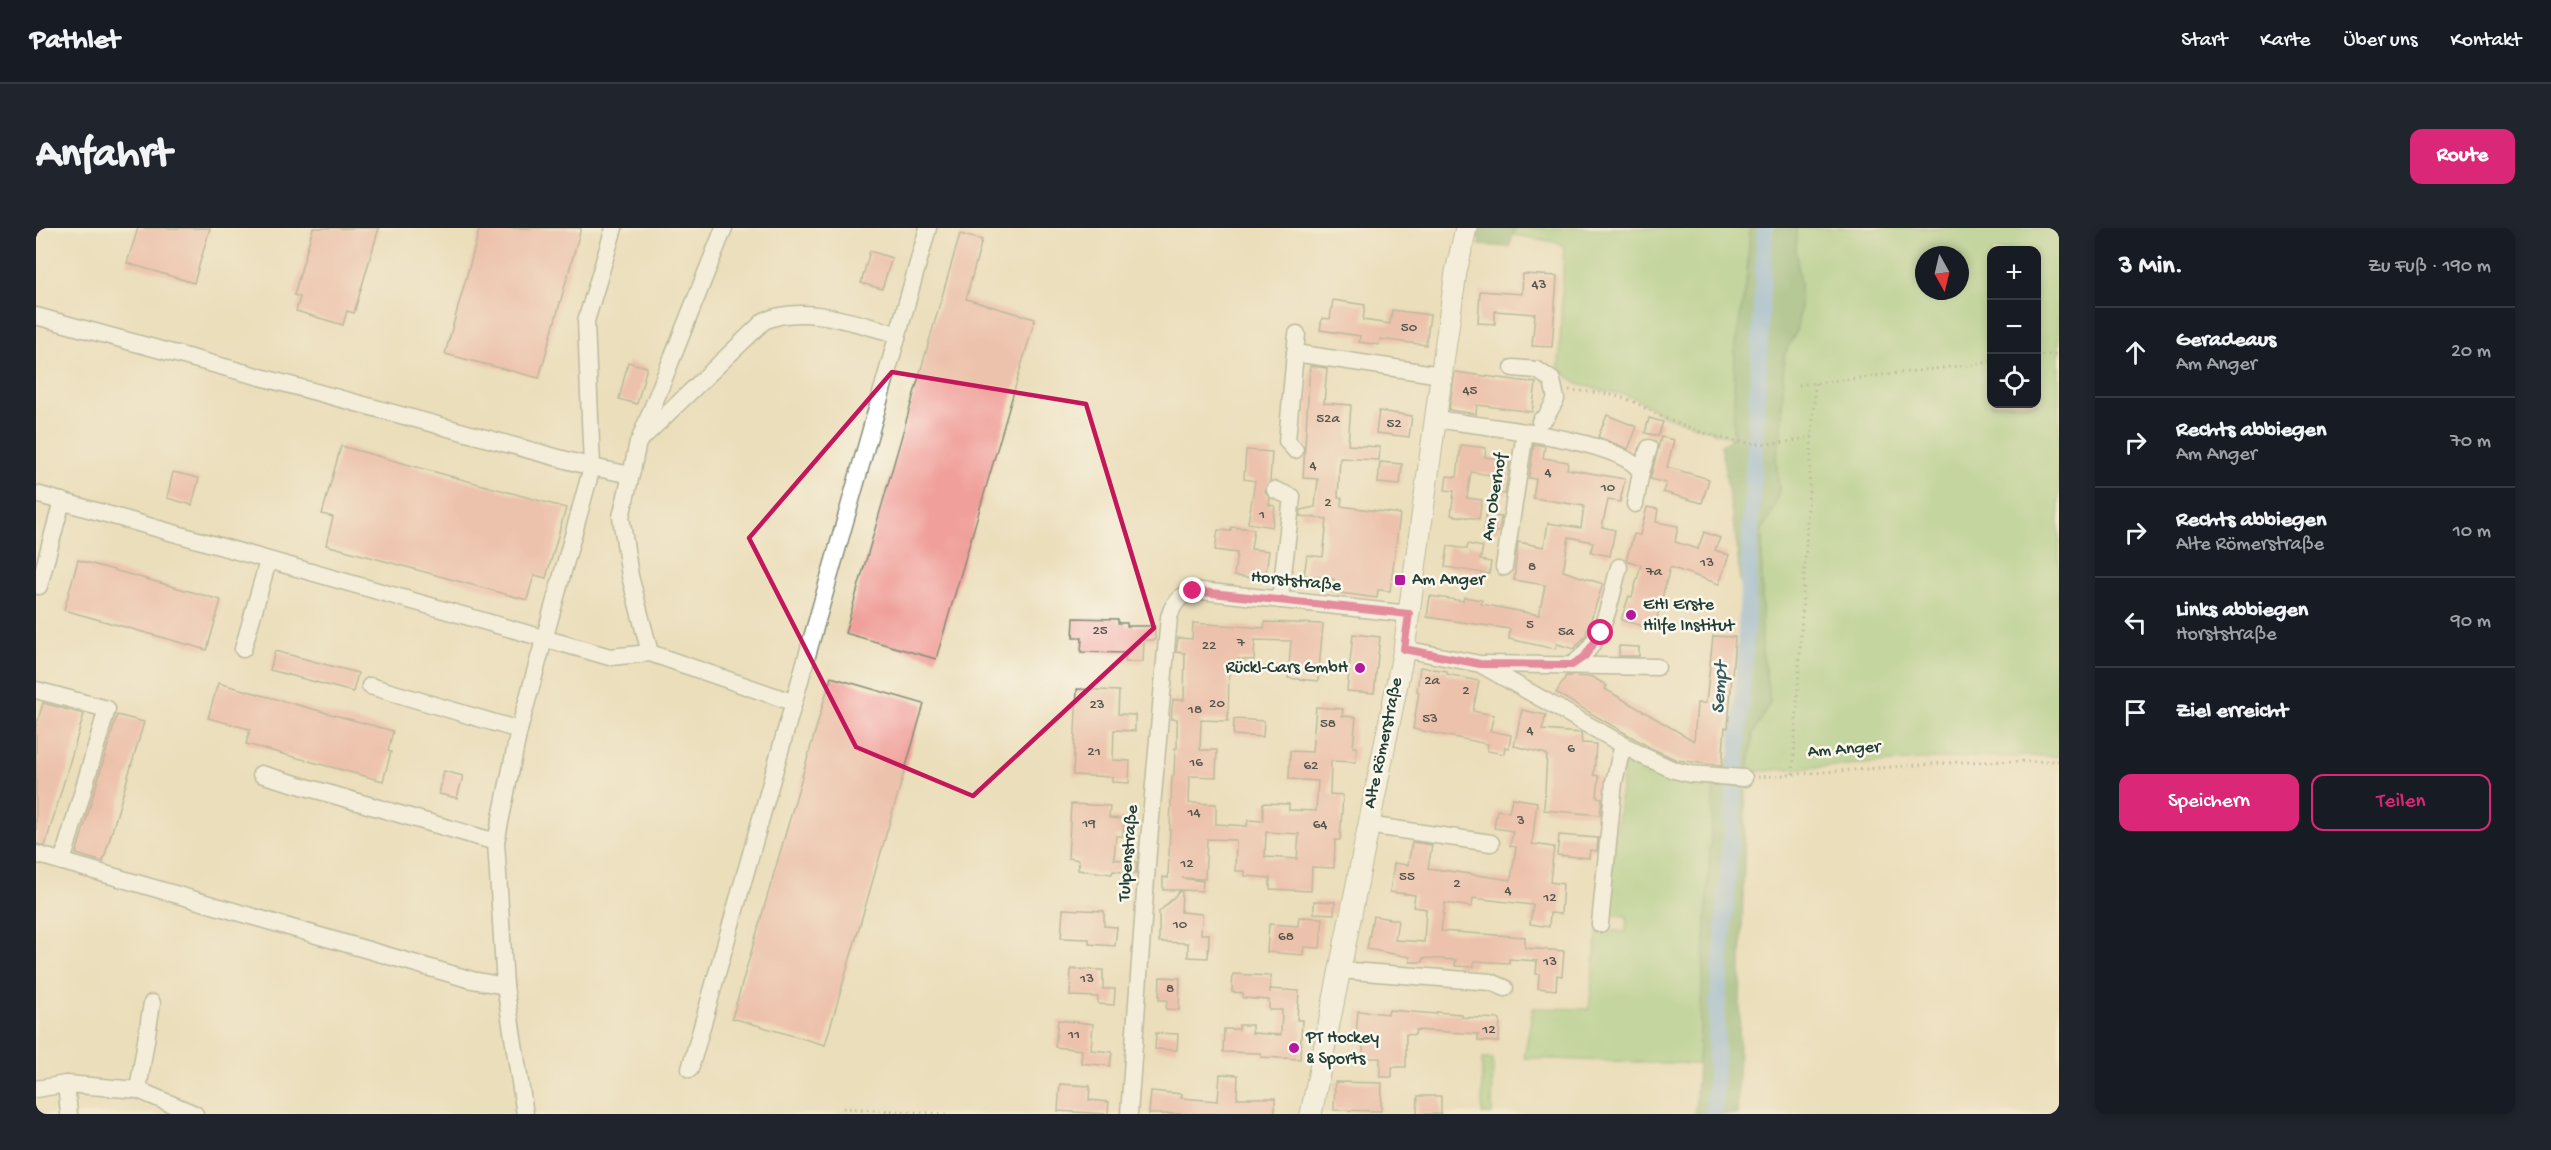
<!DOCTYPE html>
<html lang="de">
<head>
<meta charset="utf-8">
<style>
  :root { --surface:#171b24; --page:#20242c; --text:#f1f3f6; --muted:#9ea1a6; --line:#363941; --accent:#db2777 }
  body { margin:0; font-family:"Gochi Hand",sans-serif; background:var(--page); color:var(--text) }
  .controls { position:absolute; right:18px; top:18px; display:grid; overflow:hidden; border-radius:12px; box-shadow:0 3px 9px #0003 }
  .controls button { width:54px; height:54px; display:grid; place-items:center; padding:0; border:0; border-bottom:2px solid var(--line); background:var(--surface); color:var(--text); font:30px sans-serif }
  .compass { position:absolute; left:1879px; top:18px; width:54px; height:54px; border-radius:50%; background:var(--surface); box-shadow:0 3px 9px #0003; rotate:172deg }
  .stop { position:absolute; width:18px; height:18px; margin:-14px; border:4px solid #db2777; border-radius:50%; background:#fff }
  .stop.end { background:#db2777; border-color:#fff; box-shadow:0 2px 6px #0008 }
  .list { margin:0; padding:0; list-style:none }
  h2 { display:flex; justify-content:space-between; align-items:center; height:78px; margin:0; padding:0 24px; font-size:26px }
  h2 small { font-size:20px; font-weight:400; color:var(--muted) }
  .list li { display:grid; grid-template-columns:39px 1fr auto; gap:18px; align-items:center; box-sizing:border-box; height:90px; padding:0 24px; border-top:2px solid var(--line) }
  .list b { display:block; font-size:22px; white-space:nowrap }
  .list p { margin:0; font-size:20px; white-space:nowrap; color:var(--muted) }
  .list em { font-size:20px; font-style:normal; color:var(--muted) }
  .actions { display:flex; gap:12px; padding:18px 24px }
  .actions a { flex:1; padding:14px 0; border:2px solid var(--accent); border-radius:12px; text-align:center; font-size:21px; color:var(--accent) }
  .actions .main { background:var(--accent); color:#fff }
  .icon { flex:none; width:33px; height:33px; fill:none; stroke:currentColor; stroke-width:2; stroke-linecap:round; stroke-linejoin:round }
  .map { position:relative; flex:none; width:2023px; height:886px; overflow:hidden; border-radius:12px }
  header { display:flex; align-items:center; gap:36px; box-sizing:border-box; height:84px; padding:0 30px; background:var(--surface); border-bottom:2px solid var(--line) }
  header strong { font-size:28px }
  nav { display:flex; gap:33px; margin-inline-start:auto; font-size:21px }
  .intro { display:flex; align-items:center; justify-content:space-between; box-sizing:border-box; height:144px; padding:0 36px }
  h1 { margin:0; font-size:42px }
  .button { padding:15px 27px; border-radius:12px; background:var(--accent); color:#fff; font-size:21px; font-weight:700 }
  main { display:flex; gap:36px; padding:0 36px }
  aside { flex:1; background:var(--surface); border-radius:12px; box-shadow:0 3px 9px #0003 }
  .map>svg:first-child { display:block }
  .green { fill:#95ca7c; stroke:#5a8458; stroke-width:1.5; fill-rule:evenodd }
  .forest { fill:#78ae6c; stroke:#4c7650; stroke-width:1.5 }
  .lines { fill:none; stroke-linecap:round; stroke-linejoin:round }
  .canal { stroke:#78ade6; stroke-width:16 }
  .building { fill:#f09f9a; fill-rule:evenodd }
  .minor-casing { stroke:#858e78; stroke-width:19 }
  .major-casing { stroke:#858e78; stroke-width:23 }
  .path { stroke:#858e78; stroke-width:3; stroke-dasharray:1.5 4.5; stroke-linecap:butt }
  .minor { stroke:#fff; stroke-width:16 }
  .major { stroke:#fff; stroke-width:21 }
  .route { stroke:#db2777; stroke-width:8 }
  .marked { fill:none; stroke:#c2185b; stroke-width:4.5; stroke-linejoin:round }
  .poi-dot { fill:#b5179e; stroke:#fbf7ec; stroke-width:2 }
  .labels { text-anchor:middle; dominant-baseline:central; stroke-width:5; stroke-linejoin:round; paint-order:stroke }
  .number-label { font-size:15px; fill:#53564e }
  .street-label { font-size:18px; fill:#1f3d34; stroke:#fbf7ec }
  .poi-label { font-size:18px; fill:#1f3d34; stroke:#fbf7ec; text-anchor:start }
  .water-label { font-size:20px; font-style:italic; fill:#355960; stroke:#fbf7ec }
</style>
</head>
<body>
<header>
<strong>Pathlet</strong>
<nav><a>Start</a><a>Karte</a><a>Über uns</a><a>Kontakt</a></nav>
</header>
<div class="intro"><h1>Anfahrt</h1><a class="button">Route</a></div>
<main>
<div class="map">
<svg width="2023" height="886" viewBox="0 0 2023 886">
  <rect width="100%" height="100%" fill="#fbf7ec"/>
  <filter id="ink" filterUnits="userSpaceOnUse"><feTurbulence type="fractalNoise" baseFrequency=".0167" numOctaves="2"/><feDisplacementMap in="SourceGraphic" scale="12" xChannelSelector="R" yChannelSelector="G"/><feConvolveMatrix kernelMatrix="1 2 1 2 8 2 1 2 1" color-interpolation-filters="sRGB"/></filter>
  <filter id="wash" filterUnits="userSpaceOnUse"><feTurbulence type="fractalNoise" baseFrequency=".008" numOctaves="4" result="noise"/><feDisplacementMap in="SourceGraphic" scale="24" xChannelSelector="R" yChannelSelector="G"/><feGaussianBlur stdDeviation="1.35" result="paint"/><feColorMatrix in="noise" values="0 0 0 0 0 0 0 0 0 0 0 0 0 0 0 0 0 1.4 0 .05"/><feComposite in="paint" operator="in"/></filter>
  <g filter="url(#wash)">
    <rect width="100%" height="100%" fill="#ebdebb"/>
    <g class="green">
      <path d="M 1479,0 L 1714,0 C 1711,70 1698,140 1697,210 L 1629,188 L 1597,169 L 1541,156 L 1523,140 L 1528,19 L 1524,15 L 1478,7 Z"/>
      <path d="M 1761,0 L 2023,0 L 2023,528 L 1928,529 L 1712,544 L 1717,506 L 1734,474 L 1726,423 L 1726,301 L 1738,281 L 1743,261 L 1740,232 L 1745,204 L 1748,127 L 1760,104 L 1764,82 L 1764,57 L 1760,24 ZM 1956,22 L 2000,22 L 2000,176 L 1956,176 ZM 1888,27 L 1924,27 L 1924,63 L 1888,63 Z"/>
      <polygon points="1589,527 1678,555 1662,836 1488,830 1497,780 1553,781 1562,701 1590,704 1591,688 1570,686"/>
      <polygon points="1446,831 1457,831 1456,886 1446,886"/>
    </g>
    <g class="forest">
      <polygon points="1443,0 1479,0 1473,19 1443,17 1444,10 1441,9"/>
      <polygon points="1714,0 1761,0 1760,24 1764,57 1764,82 1760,104 1748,127 1745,204 1740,232 1743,261 1738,281 1726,302 1726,423 1734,475 1717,506 1712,544 1690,543 1693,530 1709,510 1713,463 1713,393 1704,354 1701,318 1685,217 1697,210 1699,117 1711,52"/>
      <polygon points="1678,555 1710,556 1701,886 1659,886"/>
    </g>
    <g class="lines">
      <polyline class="canal" points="1678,886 1681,786 1708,442 1729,0"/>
    </g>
    <g id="blocks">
      <g class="building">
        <polygon points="102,0 174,0 158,55 91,35"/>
        <polygon points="277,0 343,0 318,85 311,83 307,97 260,83 264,69 258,67"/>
        <polygon points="444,0 545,0 503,150 409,126"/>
        <polygon points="924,6 946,12 930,71 999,91 900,431 809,405"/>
        <polygon points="834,23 856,30 846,61 825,55"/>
        <polygon points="1487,46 1521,48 1516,119 1496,118 1499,86 1459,83 1459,96 1442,95 1444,63 1486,66"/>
        <polygon points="1297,72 1329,77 1327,92 1354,96 1356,82 1394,87 1390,117 1344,111 1343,117 1323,114 1324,108 1284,102 1286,90 1294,91"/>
        <polygon points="592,134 611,139 601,176 583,171"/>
        <polygon points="1274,138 1291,140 1288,175 1315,177 1312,217 1344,219 1343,232 1304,230 1302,269 1306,270 1305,278 1364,286 1354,363 1342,362 1341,370 1296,364 1298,351 1268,347 1271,327 1287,329 1291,291 1264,288 1265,282 1279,279 1282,251 1267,250"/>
        <polygon points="1419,144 1500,155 1496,184 1441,177 1440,186 1413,182"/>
        <polygon points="1343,183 1376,188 1373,209 1340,205"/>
        <polygon points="1571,187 1601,199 1592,221 1562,209"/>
        <polygon points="1613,190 1627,194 1622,208 1609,205"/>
        <polygon points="1625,209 1638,212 1631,239 1673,251 1666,275 1627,264 1630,255 1614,251"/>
        <polygon points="1498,216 1509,218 1507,230 1532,234 1531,241 1589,251 1584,274 1572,272 1566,299 1579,302 1574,328 1555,324 1557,314 1533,309 1527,343 1567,356 1549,409 1538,421 1521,416 1519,421 1473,411 1474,401 1391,389 1394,368 1427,373 1428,369 1446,372 1445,376 1503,387 1509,357 1478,352 1482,314 1508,319 1512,295 1545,300 1548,278 1497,270 1500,251 1493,250"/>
        <polygon points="1425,217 1450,220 1449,229 1474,232 1469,266 1458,264 1461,248 1435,244 1431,270 1446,272 1443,291 1415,287 1418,263 1409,262 1411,248 1421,249"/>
        <polygon points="305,218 530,280 510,350 498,347 491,372 290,317 297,289 286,286"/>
        <polygon points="1210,222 1236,224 1234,253 1229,263 1234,271 1233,277 1239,278 1236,299 1212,295 1219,253 1208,251"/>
        <polygon points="1344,234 1366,236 1364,257 1342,255"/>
        <polygon points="137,244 163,250 156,277 131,270"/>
        <polygon points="1611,279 1622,281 1620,294 1642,298 1639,314 1662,321 1668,304 1684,310 1679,322 1693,327 1683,356 1634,339 1618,401 1585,392 1593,368 1596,369 1605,337 1590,332 1598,306 1604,307"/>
        <polygon points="1450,287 1465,289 1463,304 1447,302"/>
        <polygon points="1195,299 1218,301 1215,321 1233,323 1229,351 1198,348 1201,325 1179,322 1182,302 1195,303"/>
        <polygon points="1432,316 1447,319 1444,332 1455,334 1453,346 1409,339 1412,318 1431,321"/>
        <polygon points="42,332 185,372 171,422 28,382"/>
        <polygon points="1038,390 1082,391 1082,395 1091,395 1091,398 1119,398 1119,412 1108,412 1107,434 1089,434 1090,425 1045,424 1046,410 1037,410"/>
        <path d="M 1229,394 L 1287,396 L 1282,453 L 1252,450 L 1255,413 L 1219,412 L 1218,432 L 1202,431 L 1202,442 L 1193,442 L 1192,493 L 1165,492 L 1164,522 L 1181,522 L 1180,549 L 1154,548 L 1153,575 L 1180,576 L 1180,596 L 1211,598 L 1212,592 L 1227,593 L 1227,575 L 1253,576 L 1253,582 L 1280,583 L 1282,553 L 1253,551 L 1254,523 L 1276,524 L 1280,479 L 1307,481 L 1306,488 L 1320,489 L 1317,519 L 1321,519 L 1320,534 L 1295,533 L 1294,566 L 1307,567 L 1304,612 L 1299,612 L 1298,640 L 1276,639 L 1275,663 L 1234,661 L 1234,650 L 1209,648 L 1209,643 L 1199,643 L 1200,612 L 1171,611 L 1169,651 L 1146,650 L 1167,653 L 1166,663 L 1146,662 L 1145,684 L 1166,686 L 1165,706 L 1173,706 L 1172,730 L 1152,729 L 1152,715 L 1123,714 L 1123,684 L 1145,662 L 1127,662 L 1127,649 L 1132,650 L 1136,548 L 1138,548 L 1139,520 L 1141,520 L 1141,491 L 1135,491 L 1137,472 L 1148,472 L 1149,425 L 1140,424 L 1142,410 L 1156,411 L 1157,395 L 1228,400 ZM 1230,604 L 1263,606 L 1261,631 L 1229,629 Z"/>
        <polygon points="1317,406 1344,409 1338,465 1311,463"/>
        <polygon points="1677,408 1699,409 1692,500 1689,499 1686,538 1641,532 1613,519 1520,465 1530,448 1557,449 1571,458 1569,461 1658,513 1661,475 1670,475"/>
        <polygon points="1583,418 1603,419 1603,428 1583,428"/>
        <polygon points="239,423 322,445 317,464 234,442"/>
        <polygon points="1384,439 1411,443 1411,446 1443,453 1437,483 1458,487 1454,503 1475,507 1473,520 1469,519 1468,526 1451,523 1452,516 1377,501 1383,464 1381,463"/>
        <polygon points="795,449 888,476 789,817 696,790"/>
        <polygon points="182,455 357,503 352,523 355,524 347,553 210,516 214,501 172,490"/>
        <polygon points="1041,461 1083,463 1082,486 1099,487 1099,503 1078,502 1077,532 1094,533 1093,555 1076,554 1076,549 1037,547"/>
        <polygon points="7,475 48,486 9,618 0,616 0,499"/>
        <polygon points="1486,482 1510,487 1506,502 1545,505 1546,515 1560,516 1558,547 1563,548 1561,569 1566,570 1564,587 1508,582 1511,526 1478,518"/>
        <polygon points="81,487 108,494 67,634 40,626"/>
        <polygon points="1198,491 1228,493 1227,509 1197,507"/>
        <polygon points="408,543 427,548 421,570 403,566"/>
        <polygon points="1476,570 1501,574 1496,616 1518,619 1514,654 1527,656 1525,686 1514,685 1513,699 1494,696 1497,677 1437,670 1436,679 1409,675 1405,703 1489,709 1489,720 1528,723 1526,748 1521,747 1520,762 1502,760 1503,746 1500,746 1501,733 1473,731 1473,735 1438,733 1438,739 1419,738 1420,732 1387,730 1387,734 1374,734 1374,729 1331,721 1337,688 1362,692 1359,712 1388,714 1390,681 1377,679 1379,667 1354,664 1358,635 1372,637 1376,614 1396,617 1392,640 1475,652 1480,619 1474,618 1477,603 1458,600 1461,582 1473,584"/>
        <polygon points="1035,576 1074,578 1073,590 1088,591 1087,608 1080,608 1078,631 1101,634 1100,645 1077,643 1076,646 1042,642 1043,632 1032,630"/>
        <polygon points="1523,607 1562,610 1561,623 1554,622 1553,630 1521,627"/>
        <polygon points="1278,673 1299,674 1298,686 1278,685"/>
        <polygon points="1027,681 1068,683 1068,698 1081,699 1079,718 1053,716 1053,711 1025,710"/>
        <polygon points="1263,689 1287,690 1284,720 1268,719 1267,727 1231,724 1233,696 1262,698"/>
        <polygon points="1035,741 1067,742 1067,761 1079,761 1078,777 1062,776 1062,769 1034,768"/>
        <polygon points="1197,746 1235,748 1234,765 1234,761 1263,763 1261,792 1266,792 1264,831 1225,829 1225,825 1187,824 1188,801 1203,801 1203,797 1216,797 1216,805 1245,807 1246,782 1233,782 1233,772 1207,770 1207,765 1196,764"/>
        <polygon points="1124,749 1144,750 1143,782 1130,781 1131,772 1123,772"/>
        <polygon points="1353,782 1400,786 1400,784 1426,786 1426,789 1464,791 1463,814 1442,813 1442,806 1380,802 1379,807 1370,806 1370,839 1356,839 1356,849 1344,849 1344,830 1327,830 1327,809 1320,809 1322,783 1352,786"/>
        <polygon points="1022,792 1057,796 1055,822 1076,824 1074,838 1045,835 1046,822 1019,819"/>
        <polygon points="1120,805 1142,806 1141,822 1119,821"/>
        <polygon points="1184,846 1202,847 1201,870 1239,870 1239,886 1113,886 1115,863 1146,866 1145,870 1182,873"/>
        <polygon points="1299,854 1346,855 1345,883 1298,882"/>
        <polygon points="1024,856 1054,858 1053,872 1073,874 1072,886 1022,883"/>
        <polygon points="1382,868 1405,868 1405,886 1381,886"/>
      </g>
    </g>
  </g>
  <g filter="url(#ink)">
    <use href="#blocks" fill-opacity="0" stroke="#858e78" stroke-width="1.5"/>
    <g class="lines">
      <defs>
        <g id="minor">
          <polyline points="0,88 556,239 595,247 585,289 594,348 614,425"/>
          <polyline points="1259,125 1261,106"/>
          <polyline points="1477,140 1501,142 1516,152 1520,171 1510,189 1504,193"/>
          <path d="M 1399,191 C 1441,198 1584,210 1605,244 L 1599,276"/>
          <polyline points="605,208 688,0"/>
          <polyline points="1259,222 1251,213 1259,125 1405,147"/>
          <polyline points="1605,244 1613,220"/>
          <path d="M 595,247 L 602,214 L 728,93 C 768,75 820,96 861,106"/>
          <polyline points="1239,262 1256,269 1244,372"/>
          <polyline points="0,266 574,429 614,425 756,474"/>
          <polyline points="1468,339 1489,205"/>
          <polyline points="3,358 26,273"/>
          <polyline points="207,421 232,333"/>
          <polyline points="1368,421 1444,436 1607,528 1638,542 1654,546 1708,550"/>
          <polyline points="1448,436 1621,439"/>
          <path d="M 1536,437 C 1570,412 1572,378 1583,339"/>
          <polyline points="0,462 71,481 26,634"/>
          <polyline points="483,502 556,239 550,93 578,0"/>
          <polyline points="225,546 460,614"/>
          <polyline points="1331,597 1455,615"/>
          <polyline points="0,626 436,752 469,758 460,614 483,502 334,458"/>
          <polyline points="1564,696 1578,554 1587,516"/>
          <polyline points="1303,742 1455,754 1469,760"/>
          <polyline points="469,758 489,886"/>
          <polyline points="654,841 892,0"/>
          <polyline points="30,856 33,886"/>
          <polyline points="0,861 30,856 102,862 159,886"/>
          <polyline points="102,862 116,775"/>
          <path d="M 1093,886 L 1112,623 L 1133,389 C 1138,372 1147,364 1165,363 L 1373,386"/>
        </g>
        <polyline id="major" points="1275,886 1368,421 1408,128 1420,44 1430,0"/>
      </defs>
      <use href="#minor" class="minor-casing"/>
      <use href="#major" class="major-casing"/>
      <g class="path">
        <polyline points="2000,128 2023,126"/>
        <polyline points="1763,157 1956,134"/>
        <path d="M 1533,162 C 1554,164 1576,165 1596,173 C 1607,178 1617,185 1629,190 C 1679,211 1722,225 1776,208"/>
        <polyline points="1757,546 1779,155"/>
        <polyline points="1722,549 1924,534 2023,533"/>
        <polyline points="807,880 910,886"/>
      </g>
      <use href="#minor" class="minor"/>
      <use href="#major" class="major"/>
    </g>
  </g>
  <g class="lines" filter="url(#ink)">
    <polyline class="route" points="1157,363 1373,386 1368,421 1444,436 1536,437 1549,428 1565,405"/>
  </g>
  <path d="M0 0H2023V886H0ZM 856,144 L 1050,176 L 1118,400 L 937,568 L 820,519 L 713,310 Z" fill="#ebdebb" fill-opacity=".55" fill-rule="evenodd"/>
  <path class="marked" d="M 856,144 L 1050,176 L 1118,400 L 937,568 L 820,519 L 713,310 Z"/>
  <g class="poi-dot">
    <rect x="1358" y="346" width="12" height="12" rx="3"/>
    <circle cx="1595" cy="387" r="6"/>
    <circle cx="1324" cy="440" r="6"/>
    <circle cx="1258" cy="820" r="6"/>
  </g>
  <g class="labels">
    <g class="number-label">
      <text x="1503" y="57">43</text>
      <text x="1373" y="100">50</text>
      <text x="1434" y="163">45</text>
      <text x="1292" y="191">52a</text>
      <text x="1358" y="196">52</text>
      <text x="1277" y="238">4</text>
      <text x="1512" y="245">4</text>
      <text x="1572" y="260">10</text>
      <text x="1292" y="275">2</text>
      <text x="1226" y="287">1</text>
      <text x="1671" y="335">13</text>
      <text x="1496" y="339">8</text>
      <text x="1618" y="344">7a</text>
      <text x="1494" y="397">5</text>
      <text x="1064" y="403">25</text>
      <text x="1530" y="404">5a</text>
      <text x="1205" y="415">7</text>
      <text x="1173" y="418">22</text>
      <text x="1396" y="453">2a</text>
      <text x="1430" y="463">2</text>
      <text x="1181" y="476">20</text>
      <text x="1061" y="477">23</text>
      <text x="1159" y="482">18</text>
      <text x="1394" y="491">53</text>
      <text x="1292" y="496">58</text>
      <text x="1494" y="503">4</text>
      <text x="1535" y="521">6</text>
      <text x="1058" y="524">21</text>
      <text x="1160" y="535">16</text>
      <text x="1275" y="538">62</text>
      <text x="1158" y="585">14</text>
      <text x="1485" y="593">3</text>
      <text x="1053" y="596">19</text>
      <text x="1284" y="597">64</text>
      <text x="1151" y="636">12</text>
      <text x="1371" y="649">55</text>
      <text x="1421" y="656">2</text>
      <text x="1472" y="663">4</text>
      <text x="1514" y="670">12</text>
      <text x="1144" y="697">10</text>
      <text x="1250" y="709">68</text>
      <text x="1514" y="734">13</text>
      <text x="1051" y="751">13</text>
      <text x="1134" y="761">8</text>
      <text x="1453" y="802">12</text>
      <text x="1038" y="807">11</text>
    </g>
    <g class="street-label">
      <text transform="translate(1459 269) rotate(-81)">Am Oberhof</text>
      <text transform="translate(1260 354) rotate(6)">Horststraße</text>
      <text transform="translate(1348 515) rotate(-78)">Alte Römerstraße</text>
      <text transform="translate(1808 522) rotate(-4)">Am Anger</text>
      <text transform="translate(1093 625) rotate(-85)">Tulpenstraße</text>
    </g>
    <g class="poi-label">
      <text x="1376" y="352">Am Anger</text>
      <text x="1607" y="377">EHI Erste<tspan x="1607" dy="21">Hilfe Institut</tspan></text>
      <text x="1312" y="440" text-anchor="end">Rückl-Cars GmbH</text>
      <text x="1270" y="810">PT Hockey<tspan x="1270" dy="21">&amp; Sports</tspan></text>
    </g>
    <g class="water-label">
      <text transform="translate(1685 460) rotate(-86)">Sempt</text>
    </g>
  </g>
</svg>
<div class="controls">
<button>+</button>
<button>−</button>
<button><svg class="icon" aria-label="locate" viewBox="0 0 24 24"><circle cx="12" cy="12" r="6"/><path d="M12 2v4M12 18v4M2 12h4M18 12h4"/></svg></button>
</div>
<svg class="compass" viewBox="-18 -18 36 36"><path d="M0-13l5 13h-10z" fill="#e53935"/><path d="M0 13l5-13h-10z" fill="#9ea1a6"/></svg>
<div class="stop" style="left:1565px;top:405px"></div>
<div class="stop end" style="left:1157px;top:363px"></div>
</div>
<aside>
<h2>3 Min.<small>Zu Fuß · 190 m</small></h2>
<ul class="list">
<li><svg class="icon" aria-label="ahead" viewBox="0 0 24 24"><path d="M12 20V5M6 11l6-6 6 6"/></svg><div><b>Geradeaus</b><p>Am Anger</p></div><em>20 m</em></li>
<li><svg class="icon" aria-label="right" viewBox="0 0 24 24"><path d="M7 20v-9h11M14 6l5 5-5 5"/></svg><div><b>Rechts abbiegen</b><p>Am Anger</p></div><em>70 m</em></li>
<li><svg class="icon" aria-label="right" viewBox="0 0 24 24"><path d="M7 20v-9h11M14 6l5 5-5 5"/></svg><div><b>Rechts abbiegen</b><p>Alte Römerstraße</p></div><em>10 m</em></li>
<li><svg class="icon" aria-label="left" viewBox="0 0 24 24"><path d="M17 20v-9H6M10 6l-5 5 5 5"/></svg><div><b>Links abbiegen</b><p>Horststraße</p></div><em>90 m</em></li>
<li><svg class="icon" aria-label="arrive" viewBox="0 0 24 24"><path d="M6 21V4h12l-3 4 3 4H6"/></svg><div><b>Ziel erreicht</b></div></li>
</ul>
<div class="actions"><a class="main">Speichern</a><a>Teilen</a></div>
</aside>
</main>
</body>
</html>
